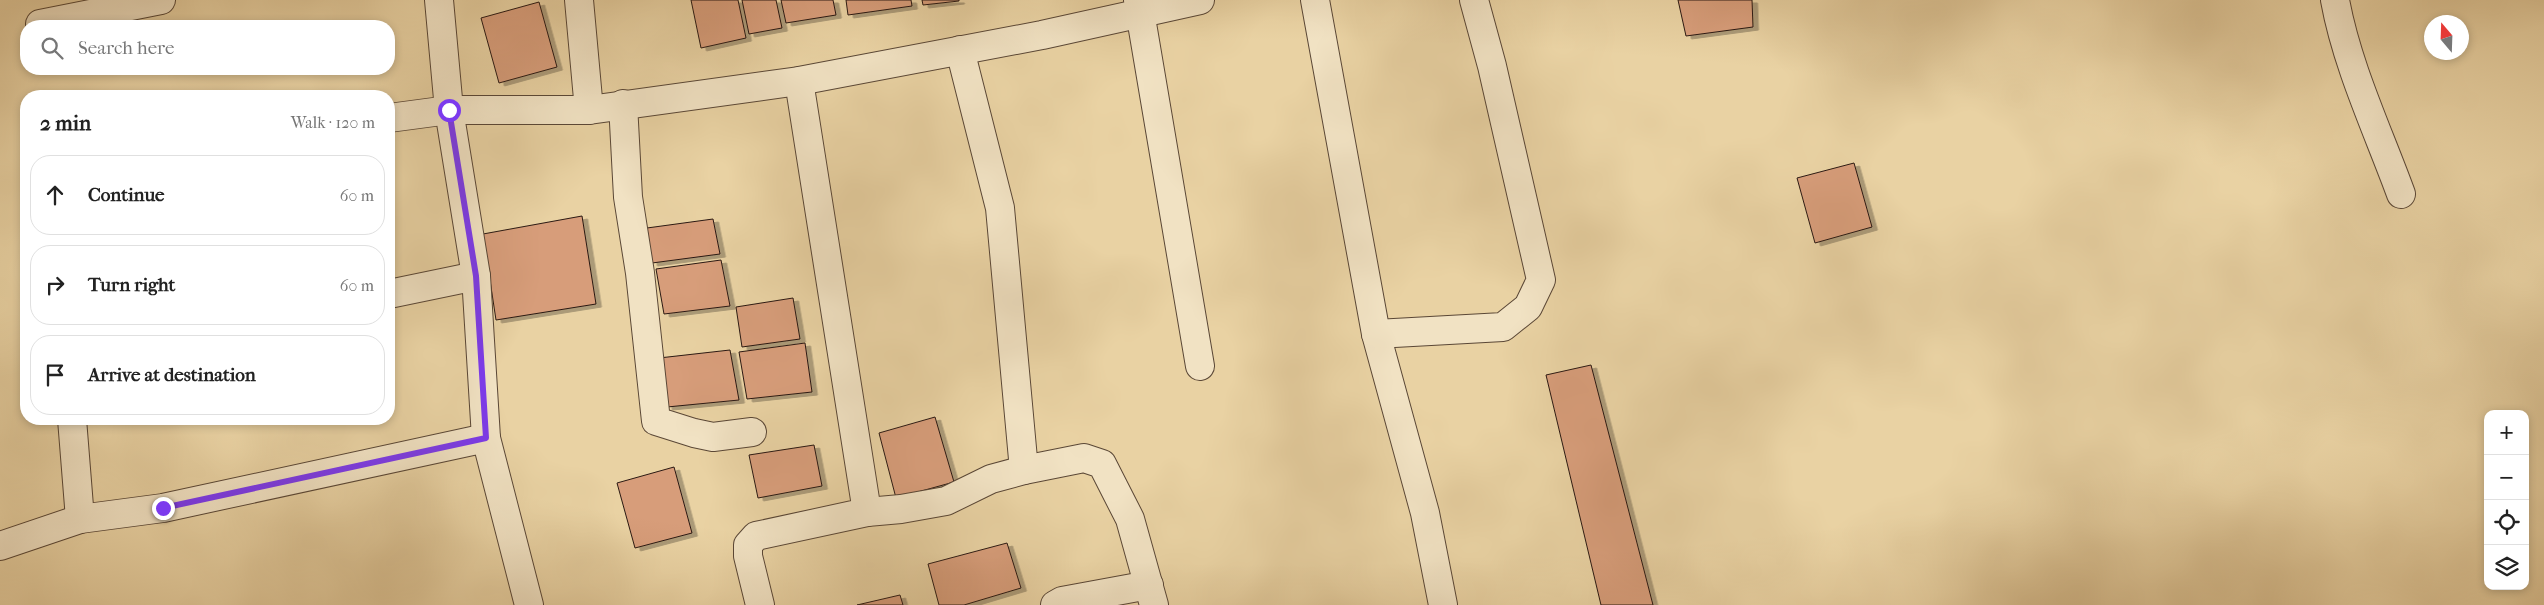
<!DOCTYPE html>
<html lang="en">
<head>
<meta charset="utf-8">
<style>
  :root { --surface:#fff; --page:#f2f2f2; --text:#222; --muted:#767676; --line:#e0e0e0 }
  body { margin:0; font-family:"IM FELL French Canon",serif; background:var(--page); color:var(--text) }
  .controls { position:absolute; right:15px; bottom:15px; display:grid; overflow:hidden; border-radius:10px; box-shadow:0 2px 8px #0003 }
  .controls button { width:45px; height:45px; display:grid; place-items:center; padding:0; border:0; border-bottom:1px solid var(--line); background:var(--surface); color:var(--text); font:25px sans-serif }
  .compass { position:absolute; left:2424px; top:15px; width:45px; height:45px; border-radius:50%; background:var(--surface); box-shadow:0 2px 8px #0003; rotate:341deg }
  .stop { position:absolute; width:15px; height:15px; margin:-11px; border:4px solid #7c3aed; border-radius:50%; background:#fff }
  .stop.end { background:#7c3aed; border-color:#fff; box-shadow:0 1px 5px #0008 }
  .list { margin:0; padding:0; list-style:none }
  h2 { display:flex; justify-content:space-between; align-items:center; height:65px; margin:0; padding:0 20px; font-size:21px }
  h2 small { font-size:16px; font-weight:400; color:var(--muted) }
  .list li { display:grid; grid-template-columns:32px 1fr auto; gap:15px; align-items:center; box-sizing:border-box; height:80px; margin:0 10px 10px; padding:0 10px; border:1px solid var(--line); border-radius:20px }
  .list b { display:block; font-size:19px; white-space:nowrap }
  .list em { font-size:16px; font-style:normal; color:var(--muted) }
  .icon { flex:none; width:28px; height:28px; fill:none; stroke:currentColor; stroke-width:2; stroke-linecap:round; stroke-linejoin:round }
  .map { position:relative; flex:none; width:2544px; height:605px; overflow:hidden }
  .search { position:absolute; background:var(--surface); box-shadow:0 2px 8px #0003; left:20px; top:20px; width:375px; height:55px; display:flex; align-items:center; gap:12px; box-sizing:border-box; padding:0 18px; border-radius:20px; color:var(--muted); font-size:19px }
  .panel { position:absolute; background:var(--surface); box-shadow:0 2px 8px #0003; left:20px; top:90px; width:375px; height:335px; border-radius:20px }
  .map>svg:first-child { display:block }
  .building { fill:#d79d7a; stroke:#2a1912; filter:url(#shadow) }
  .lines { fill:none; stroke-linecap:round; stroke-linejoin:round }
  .minor-casing { stroke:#5a4736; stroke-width:30 }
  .minor { stroke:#f1e2c3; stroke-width:28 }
  .route { stroke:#7c3aed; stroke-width:6 }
</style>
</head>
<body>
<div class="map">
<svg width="2544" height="605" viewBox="0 0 2544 605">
  <defs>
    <filter id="shadow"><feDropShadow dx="5.5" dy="3" stdDeviation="0" flood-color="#0004"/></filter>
  </defs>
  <rect width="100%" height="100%" fill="#e9d2a3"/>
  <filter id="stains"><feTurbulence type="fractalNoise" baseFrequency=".004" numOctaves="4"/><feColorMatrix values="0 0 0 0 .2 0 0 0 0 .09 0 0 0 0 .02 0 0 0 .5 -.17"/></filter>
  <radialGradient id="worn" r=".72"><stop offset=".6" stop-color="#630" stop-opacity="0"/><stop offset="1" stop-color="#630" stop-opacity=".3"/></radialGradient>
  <g class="building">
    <polygon points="691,0 738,0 746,38 701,48"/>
    <polygon points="742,0 776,0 782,28 749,34"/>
    <polygon points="781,0 833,0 836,15 786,23"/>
    <polygon points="846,0 911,0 912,6 848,15"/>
    <polygon points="922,0 959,0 959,1 923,5"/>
    <polygon points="1678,0 1752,0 1753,27 1686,36"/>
    <polygon points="539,2 557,67 499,83 481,18"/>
    <polygon points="1854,163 1872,227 1815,243 1797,178"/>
    <polygon points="582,216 596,304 496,320 483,234"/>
    <polygon points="713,219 720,254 652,263 647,228"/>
    <polygon points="721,260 730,306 664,314 656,269"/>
    <polygon points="793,298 800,339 742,347 736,307"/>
    <polygon points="805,343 812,392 747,399 739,352"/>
    <polygon points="730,350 739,400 667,407 659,358"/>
    <polygon points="1591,365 1653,605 1601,605 1546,375"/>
    <polygon points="935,417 954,482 896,498 879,433"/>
    <polygon points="814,445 822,486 758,498 749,455"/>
    <polygon points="674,467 692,533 635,548 617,483"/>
    <polygon points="1007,543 1021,588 964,605 939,605 928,564"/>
    <polygon points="900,595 903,605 857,605"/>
  </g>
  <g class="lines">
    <defs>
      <g id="minor">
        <polyline points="439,0 449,110 476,276 486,438 529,605"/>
        <polyline points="579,0 589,110"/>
        <polyline points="1138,0 1200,366"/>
        <polyline points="1315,0 1376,334 1425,513 1443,605"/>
        <path d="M 2335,0 C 2347,66 2378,131 2401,194"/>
        <polyline points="40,24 161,0"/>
        <polyline points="960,50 1000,208 1024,470 1084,458 1102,464 1130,519 1154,605"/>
        <polyline points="623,104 628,197 640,273 656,421 694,433 713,437 752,432"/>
        <polyline points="389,118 449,110 589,110 799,81 1042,35 1200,0"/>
        <polyline points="389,294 476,276"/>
        <polyline points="1376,334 1503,327 1528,307 1541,280 1492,66 1474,0"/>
        <polyline points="72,419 80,519"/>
        <polyline points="867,512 901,509 946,501 991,479 1024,470"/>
        <polyline points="0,546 80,519 163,508 486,438"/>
        <polyline points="760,605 748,556 748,545 756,536 867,512 799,81"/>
        <polyline points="1055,605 1062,601 1149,585"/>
      </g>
    </defs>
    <use href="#minor" class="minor-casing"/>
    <use href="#minor" class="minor"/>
  </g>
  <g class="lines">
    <polyline class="route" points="163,508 486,438 476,276 449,110"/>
  </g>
  <rect width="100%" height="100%" filter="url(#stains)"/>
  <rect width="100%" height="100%" fill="url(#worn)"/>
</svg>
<div class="controls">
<button>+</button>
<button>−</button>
<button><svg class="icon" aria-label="locate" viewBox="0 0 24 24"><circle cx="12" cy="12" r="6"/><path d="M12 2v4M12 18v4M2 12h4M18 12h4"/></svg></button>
<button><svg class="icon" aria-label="layers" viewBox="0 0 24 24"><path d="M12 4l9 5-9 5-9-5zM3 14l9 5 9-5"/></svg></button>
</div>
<svg class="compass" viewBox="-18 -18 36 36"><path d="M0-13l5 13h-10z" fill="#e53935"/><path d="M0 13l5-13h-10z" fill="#767676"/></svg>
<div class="stop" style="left:449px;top:110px"></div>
<div class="stop end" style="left:163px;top:508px"></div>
<div class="search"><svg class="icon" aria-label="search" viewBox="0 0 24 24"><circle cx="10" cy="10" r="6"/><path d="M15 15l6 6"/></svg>Search here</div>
<section class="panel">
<h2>2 min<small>Walk · 120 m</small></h2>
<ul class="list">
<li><svg class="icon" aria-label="ahead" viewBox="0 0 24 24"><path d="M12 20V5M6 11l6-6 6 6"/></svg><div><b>Continue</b></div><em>60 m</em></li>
<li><svg class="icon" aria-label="right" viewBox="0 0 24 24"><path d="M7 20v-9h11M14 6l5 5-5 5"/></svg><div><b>Turn right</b></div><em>60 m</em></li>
<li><svg class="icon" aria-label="arrive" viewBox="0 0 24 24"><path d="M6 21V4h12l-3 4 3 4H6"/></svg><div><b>Arrive at destination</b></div></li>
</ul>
</section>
</div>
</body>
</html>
